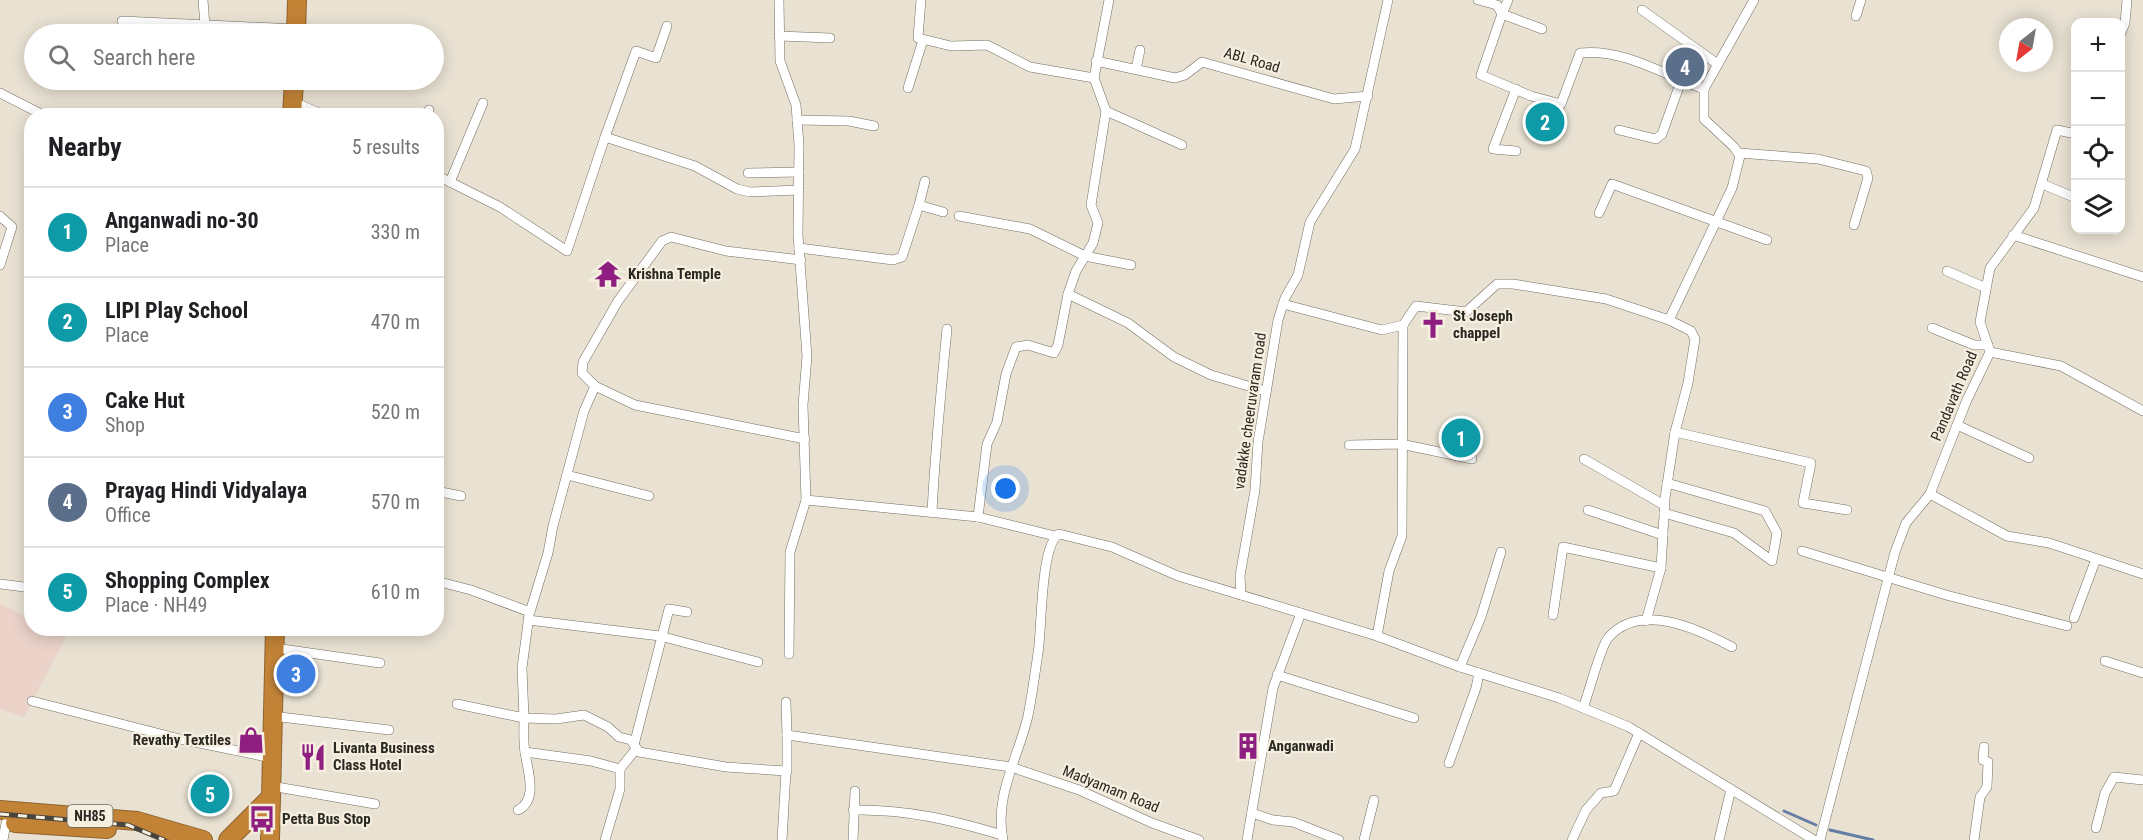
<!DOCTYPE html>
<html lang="en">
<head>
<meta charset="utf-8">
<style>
  :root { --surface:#fff; --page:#f6f6f6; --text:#202124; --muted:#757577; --line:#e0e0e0; --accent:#ea580c }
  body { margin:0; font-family:"Roboto Condensed",sans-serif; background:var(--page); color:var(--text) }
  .controls { position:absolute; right:18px; top:18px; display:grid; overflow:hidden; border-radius:12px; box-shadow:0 3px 15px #0003 }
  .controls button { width:54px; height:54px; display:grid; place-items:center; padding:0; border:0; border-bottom:2px solid var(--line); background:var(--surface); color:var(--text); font:30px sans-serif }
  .compass { position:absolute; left:1999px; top:18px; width:54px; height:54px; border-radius:50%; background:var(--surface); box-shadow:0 3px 15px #0003; rotate:211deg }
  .you { position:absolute; left:1006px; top:489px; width:21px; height:21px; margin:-15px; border:4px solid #fff; border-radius:50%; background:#1a73e8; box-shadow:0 0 0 9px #1a73e833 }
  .badge { display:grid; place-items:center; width:39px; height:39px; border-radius:50%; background:var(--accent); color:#fff; font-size:20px; font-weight:700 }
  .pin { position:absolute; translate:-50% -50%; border:3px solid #fff; box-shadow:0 2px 6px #0006 }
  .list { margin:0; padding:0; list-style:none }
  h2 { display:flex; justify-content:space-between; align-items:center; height:78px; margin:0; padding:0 24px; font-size:26px }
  h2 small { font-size:20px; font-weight:400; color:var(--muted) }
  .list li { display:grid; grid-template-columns:39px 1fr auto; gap:18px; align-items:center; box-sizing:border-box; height:90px; padding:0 24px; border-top:2px solid var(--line) }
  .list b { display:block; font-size:22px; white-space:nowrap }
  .list p { margin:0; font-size:20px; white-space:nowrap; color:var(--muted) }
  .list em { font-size:20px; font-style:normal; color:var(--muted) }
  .icon { flex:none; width:33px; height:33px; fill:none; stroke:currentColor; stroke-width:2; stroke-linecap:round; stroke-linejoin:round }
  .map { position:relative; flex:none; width:2143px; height:840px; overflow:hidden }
  .search { position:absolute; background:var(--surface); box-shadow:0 3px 15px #0003; left:24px; top:24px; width:420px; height:66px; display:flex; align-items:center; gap:15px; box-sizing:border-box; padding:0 21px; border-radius:33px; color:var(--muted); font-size:22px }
  .panel { position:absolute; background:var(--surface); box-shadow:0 3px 15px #0003; left:24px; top:108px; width:420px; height:528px; border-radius:24px }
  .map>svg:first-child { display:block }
  .industrial { fill:#ebd3ca }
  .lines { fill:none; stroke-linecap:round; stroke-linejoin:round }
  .stream { stroke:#647da3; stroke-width:3 }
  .street-casing { stroke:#746e61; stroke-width:10 }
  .highway-casing { stroke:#8d6330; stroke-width:20 }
  .street { stroke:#fff; stroke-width:9 }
  .highway { stroke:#c38337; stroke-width:18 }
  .rail-casing { stroke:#48453e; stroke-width:5 }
  .rail { stroke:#f6efe0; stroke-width:3; stroke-dasharray:9; stroke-linecap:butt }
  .labels { text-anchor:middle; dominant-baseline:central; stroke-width:4.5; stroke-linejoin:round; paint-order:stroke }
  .shield { fill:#f6efe0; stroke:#67645b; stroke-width:1.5 }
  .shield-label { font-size:14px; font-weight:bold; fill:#2a2822 }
  .street-label { font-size:15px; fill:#2a2822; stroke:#f6efe0 }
  .poi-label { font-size:15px; font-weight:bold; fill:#2a2822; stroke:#f6efe0; text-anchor:start }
</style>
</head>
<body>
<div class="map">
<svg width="2143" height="840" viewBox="0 0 2143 840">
  <rect width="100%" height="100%" fill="#e9e2d3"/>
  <polygon class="industrial" points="0,604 31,619 32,628 53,629 67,635 24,717 0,709"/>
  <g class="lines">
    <g class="stream">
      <polyline points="1784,811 1816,825"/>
      <polyline points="1830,830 1873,840"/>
    </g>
    <defs>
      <g id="street">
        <polyline points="203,0 205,26"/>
        <polyline points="779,0 780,61 796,105 799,145 798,235 807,356 803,405 806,500 978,517 1055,536"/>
        <polyline points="921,0 918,38 951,46 987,45 1030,67 1094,78"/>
        <path d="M 1478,0 L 1497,5 L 1502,14 L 1481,75 L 1531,96 L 1561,104 L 1580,53 C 1623,48 1664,75 1704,89 L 1754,0"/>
        <polyline points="1508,0 1502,14 1542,29"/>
        <polyline points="1642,10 1716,63"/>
        <polyline points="1856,16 1861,0"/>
        <polyline points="122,21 296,29"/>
        <polyline points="2120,35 2125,23 2127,0"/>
        <polyline points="779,36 830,38"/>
        <polyline points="1096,61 1175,78 1185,75 1202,62 1334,99 1368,96"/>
        <polyline points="1136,69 1140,50"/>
        <polyline points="908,88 923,40"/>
        <polyline points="0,93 45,116"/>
        <polyline points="293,102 327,116"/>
        <polyline points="1106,111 1182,145"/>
        <polyline points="425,116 429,110"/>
        <polyline points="797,120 849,121 874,126"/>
        <polyline points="1619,130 1656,139 1662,134 1681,81"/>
        <polyline points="605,137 636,51 656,58 667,26"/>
        <polyline points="1516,151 1493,149 1516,89"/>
        <polyline points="1739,153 1818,159 1866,171 1868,178 1854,225"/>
        <polyline points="748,173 799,172"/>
        <polyline points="436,175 500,207 567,251 605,137 695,166 737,189 750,192 799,190"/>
        <polyline points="450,182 483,103"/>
        <polyline points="2042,184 2076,198"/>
        <polyline points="919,205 925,181"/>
        <polyline points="1599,213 1612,184 1767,240"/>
        <polyline points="0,216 12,227 0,265"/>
        <polyline points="959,216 1030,229 1085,256 1131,265"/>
        <polyline points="2013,235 2143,277"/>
        <polyline points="799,248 893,260 902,257 919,205 943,212"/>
        <polyline points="1947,271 1986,288"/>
        <polyline points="1068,294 1128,323 1174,357 1211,375 1265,391"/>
        <polyline points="1283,304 1382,330 1403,325 1416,306 1466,312 1497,284 1513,284 1606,299 1669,320 1691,331 1695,339 1688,383 1675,432 1665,498 1661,568 1646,621"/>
        <polyline points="1669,320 1732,188 1740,156 1734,147 1704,119 1704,89"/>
        <polyline points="1932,328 1974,345 1988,345"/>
        <polyline points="1990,352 2061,366 2143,411"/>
        <polyline points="595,386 582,373 583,362 618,301 662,241 671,237 726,251 801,260"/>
        <polyline points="1957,425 2029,458"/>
        <polyline points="1675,432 1811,463 1803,503 1847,510"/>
        <polyline points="1349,445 1401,444 1472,459"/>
        <polyline points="1584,459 1664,505"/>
        <polyline points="567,475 649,496"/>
        <polyline points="436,491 461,496"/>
        <polyline points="1930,494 2007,536 2049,543 2143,574"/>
        <polyline points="1588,510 1663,535"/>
        <path d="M 932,512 C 935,451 941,390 947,329"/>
        <polyline points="1664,513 1734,533 1772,561 1777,533 1765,511 1667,483"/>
        <polyline points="978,517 987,444 997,422 1006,374 1016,347 1028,345 1054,353 1058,345 1068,294 1076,271 1093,243 1098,223 1091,205 1106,111 1094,78 1109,0"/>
        <polyline points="1802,551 1946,595 2067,626"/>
        <polyline points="436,581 471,590 530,612 548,553 553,526 584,411 595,386 635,405 805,439"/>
        <polyline points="0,584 32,588"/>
        <polyline points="1241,595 1240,576 1255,490 1258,442 1278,320 1285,298 1298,275 1310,222 1355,149 1388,0"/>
        <polyline points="1553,615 1563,547 1661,568"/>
        <polyline points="2074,618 2096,559"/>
        <polyline points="528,620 660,636 758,662"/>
        <polyline points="1377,636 1389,571 1402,536 1403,325"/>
        <polyline points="275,648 380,663"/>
        <polyline points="789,654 790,552 806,500"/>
        <polyline points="2105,661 2143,673"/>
        <polyline points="1460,667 1481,617 1501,552"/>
        <polyline points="1277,675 1414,718"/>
        <polyline points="32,701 180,739 272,758"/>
        <polyline points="786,702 787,735"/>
        <polyline points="457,704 524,718 522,668 529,615"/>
        <path d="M 1583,708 C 1589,693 1600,648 1608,638 C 1640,601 1698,629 1732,647"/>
        <polyline points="272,716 389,730"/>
        <polyline points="634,745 669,609 687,612"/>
        <polyline points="525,752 591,761 620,769 636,749"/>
        <polyline points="1449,763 1476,688 1479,673"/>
        <polyline points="787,772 787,735 1011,767 1079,790 1152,823 1199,840"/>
        <polyline points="271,786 375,804"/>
        <path d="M 518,810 C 539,800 527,769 525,752 C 523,741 524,729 524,718 L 556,719 L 584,715 L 608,727 L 619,737 L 631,740 L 639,752 L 726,767 L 786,771 L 782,840"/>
        <path d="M 853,810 C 906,809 952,820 1002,835"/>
        <polyline points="1252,813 1273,820 1293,822 1339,840"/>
        <polyline points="2096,828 2105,793 2114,777 2143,780"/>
        <polyline points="3,840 6,823"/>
        <polyline points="605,840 620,789 620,769"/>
        <polyline points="853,840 855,791"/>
        <path d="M 1003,840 C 994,796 1018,758 1028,716 C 1032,695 1035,674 1038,653 C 1042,631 1040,545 1059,534 L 1112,547 L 1178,576 L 1377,636 L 1460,667 L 1559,698 L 1629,727 L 1814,840"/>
        <polyline points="1247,840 1273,688 1301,613"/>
        <polyline points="1364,840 1374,800"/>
        <polyline points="1572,840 1586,810 1601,793 1614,791 1639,733"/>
        <polyline points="1719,840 1731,789"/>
        <polyline points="1820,840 1895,552 1906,523 1930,494 1966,402 1990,352 1980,322 1990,268 2034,208 2057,130 2076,134"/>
        <polyline points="1974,840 1980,797 1987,787 1988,762 1983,760 1984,747"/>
      </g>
      <g id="highway">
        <polyline points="296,34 297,0"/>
        <polyline points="292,116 294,80"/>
        <polyline points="0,810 137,821 203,840"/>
        <polyline points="15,823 107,829"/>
        <polyline points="228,840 271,797"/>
        <polyline points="270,840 275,628"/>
      </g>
    </defs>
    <use href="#street" class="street-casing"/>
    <use href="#highway" class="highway-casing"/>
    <use href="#street" class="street"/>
    <use href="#highway" class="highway"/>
    <defs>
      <polyline id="rail" points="0,814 128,825 164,840"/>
    </defs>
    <use href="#rail" class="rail-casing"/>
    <use href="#rail" class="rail"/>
  </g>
  <defs>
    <symbol id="temple-bare" viewBox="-9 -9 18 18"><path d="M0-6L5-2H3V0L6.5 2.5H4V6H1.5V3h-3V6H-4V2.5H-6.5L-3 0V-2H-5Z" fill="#8e1e80" stroke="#f6efe0" stroke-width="2.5" paint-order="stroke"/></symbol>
    <symbol id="church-bare" viewBox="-9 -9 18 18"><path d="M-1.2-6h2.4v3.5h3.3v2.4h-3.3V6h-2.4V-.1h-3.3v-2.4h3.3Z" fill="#8e1e80" stroke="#f6efe0" stroke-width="2.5" paint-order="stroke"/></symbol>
    <symbol id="shop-bare" viewBox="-9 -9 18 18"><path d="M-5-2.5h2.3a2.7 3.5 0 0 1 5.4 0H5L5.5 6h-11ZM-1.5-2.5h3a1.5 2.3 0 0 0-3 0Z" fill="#8e1e80" stroke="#f6efe0" stroke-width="2.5" paint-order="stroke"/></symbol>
    <symbol id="building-bare" viewBox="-9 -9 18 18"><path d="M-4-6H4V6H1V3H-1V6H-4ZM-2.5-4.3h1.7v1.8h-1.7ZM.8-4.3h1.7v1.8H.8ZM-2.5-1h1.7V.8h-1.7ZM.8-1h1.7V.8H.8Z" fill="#8e1e80" stroke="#f6efe0" stroke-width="2.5" paint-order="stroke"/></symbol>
    <symbol id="restaurant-bare" viewBox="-9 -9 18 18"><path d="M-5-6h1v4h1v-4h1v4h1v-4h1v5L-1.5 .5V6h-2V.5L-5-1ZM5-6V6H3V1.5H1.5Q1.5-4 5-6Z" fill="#8e1e80" stroke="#f6efe0" stroke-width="2.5" paint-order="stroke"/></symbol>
    <symbol id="bus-bare" viewBox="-9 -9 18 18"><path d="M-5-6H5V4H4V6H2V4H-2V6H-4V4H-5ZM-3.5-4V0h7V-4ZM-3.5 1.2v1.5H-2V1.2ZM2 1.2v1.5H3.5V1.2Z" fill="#8e1e80" stroke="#f6efe0" stroke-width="2.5" paint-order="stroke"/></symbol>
  </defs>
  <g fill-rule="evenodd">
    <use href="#temple-bare" x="589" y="255" width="38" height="38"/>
    <use href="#church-bare" x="1414" y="306" width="38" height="38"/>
    <use href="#shop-bare" x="232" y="721" width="38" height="38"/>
    <use href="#building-bare" x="1229" y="727" width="38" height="38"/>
    <use href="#restaurant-bare" x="294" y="738" width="38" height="38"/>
    <use href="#bus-bare" x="243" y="800" width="38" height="38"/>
  </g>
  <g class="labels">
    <rect class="shield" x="67.5" y="805" width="45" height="22" rx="4.5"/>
    <g class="shield-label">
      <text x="90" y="816">NH85</text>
    </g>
    <g class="street-label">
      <text transform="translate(1252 60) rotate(16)">ABL Road</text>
      <text transform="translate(1954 396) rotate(-67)">Pandavath Road</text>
      <text transform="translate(1250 411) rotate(-82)">vadakke cheeruvaram road</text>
      <text transform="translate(1111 789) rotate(22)">Madyamam Road</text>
    </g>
    <g class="poi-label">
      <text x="628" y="274">Krishna Temple</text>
      <text x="1453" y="316">St Joseph<tspan x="1453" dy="17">chappel</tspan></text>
      <text x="231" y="740" text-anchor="end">Revathy Textiles</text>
      <text x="1268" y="746">Anganwadi</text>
      <text x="333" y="748">Livanta Business<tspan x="333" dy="17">Class Hotel</tspan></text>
      <text x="282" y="819">Petta Bus Stop</text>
    </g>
  </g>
</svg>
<div class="controls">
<button>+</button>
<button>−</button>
<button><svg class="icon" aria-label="locate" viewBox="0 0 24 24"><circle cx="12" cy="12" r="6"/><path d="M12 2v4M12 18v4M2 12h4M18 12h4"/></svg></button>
<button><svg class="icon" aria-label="layers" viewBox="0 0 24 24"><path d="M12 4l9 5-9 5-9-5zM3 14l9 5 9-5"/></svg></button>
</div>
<svg class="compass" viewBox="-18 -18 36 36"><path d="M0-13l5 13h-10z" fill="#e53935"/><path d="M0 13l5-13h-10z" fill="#757577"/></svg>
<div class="you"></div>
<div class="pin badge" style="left:1461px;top:438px;background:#0f9aa8">1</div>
<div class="pin badge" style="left:1545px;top:122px;background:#0f9aa8">2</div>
<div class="pin badge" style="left:296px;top:674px;background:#3f7fe0">3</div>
<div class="pin badge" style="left:1685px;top:67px;background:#5c6f8a">4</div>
<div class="pin badge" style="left:210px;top:794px;background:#0f9aa8">5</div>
<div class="search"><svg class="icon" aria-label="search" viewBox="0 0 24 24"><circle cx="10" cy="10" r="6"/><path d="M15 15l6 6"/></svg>Search here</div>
<section class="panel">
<h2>Nearby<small>5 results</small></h2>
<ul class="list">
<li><span class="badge" style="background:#0f9aa8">1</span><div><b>Anganwadi no-30</b><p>Place</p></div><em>330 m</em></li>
<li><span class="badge" style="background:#0f9aa8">2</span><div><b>LIPI Play School</b><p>Place</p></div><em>470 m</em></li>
<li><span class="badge" style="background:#3f7fe0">3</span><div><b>Cake Hut</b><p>Shop</p></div><em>520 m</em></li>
<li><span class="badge" style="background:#5c6f8a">4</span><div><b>Prayag Hindi Vidyalaya</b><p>Office</p></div><em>570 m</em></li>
<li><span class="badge" style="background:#0f9aa8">5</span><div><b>Shopping Complex</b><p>Place · NH49</p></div><em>610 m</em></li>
</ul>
</section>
</div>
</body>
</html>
